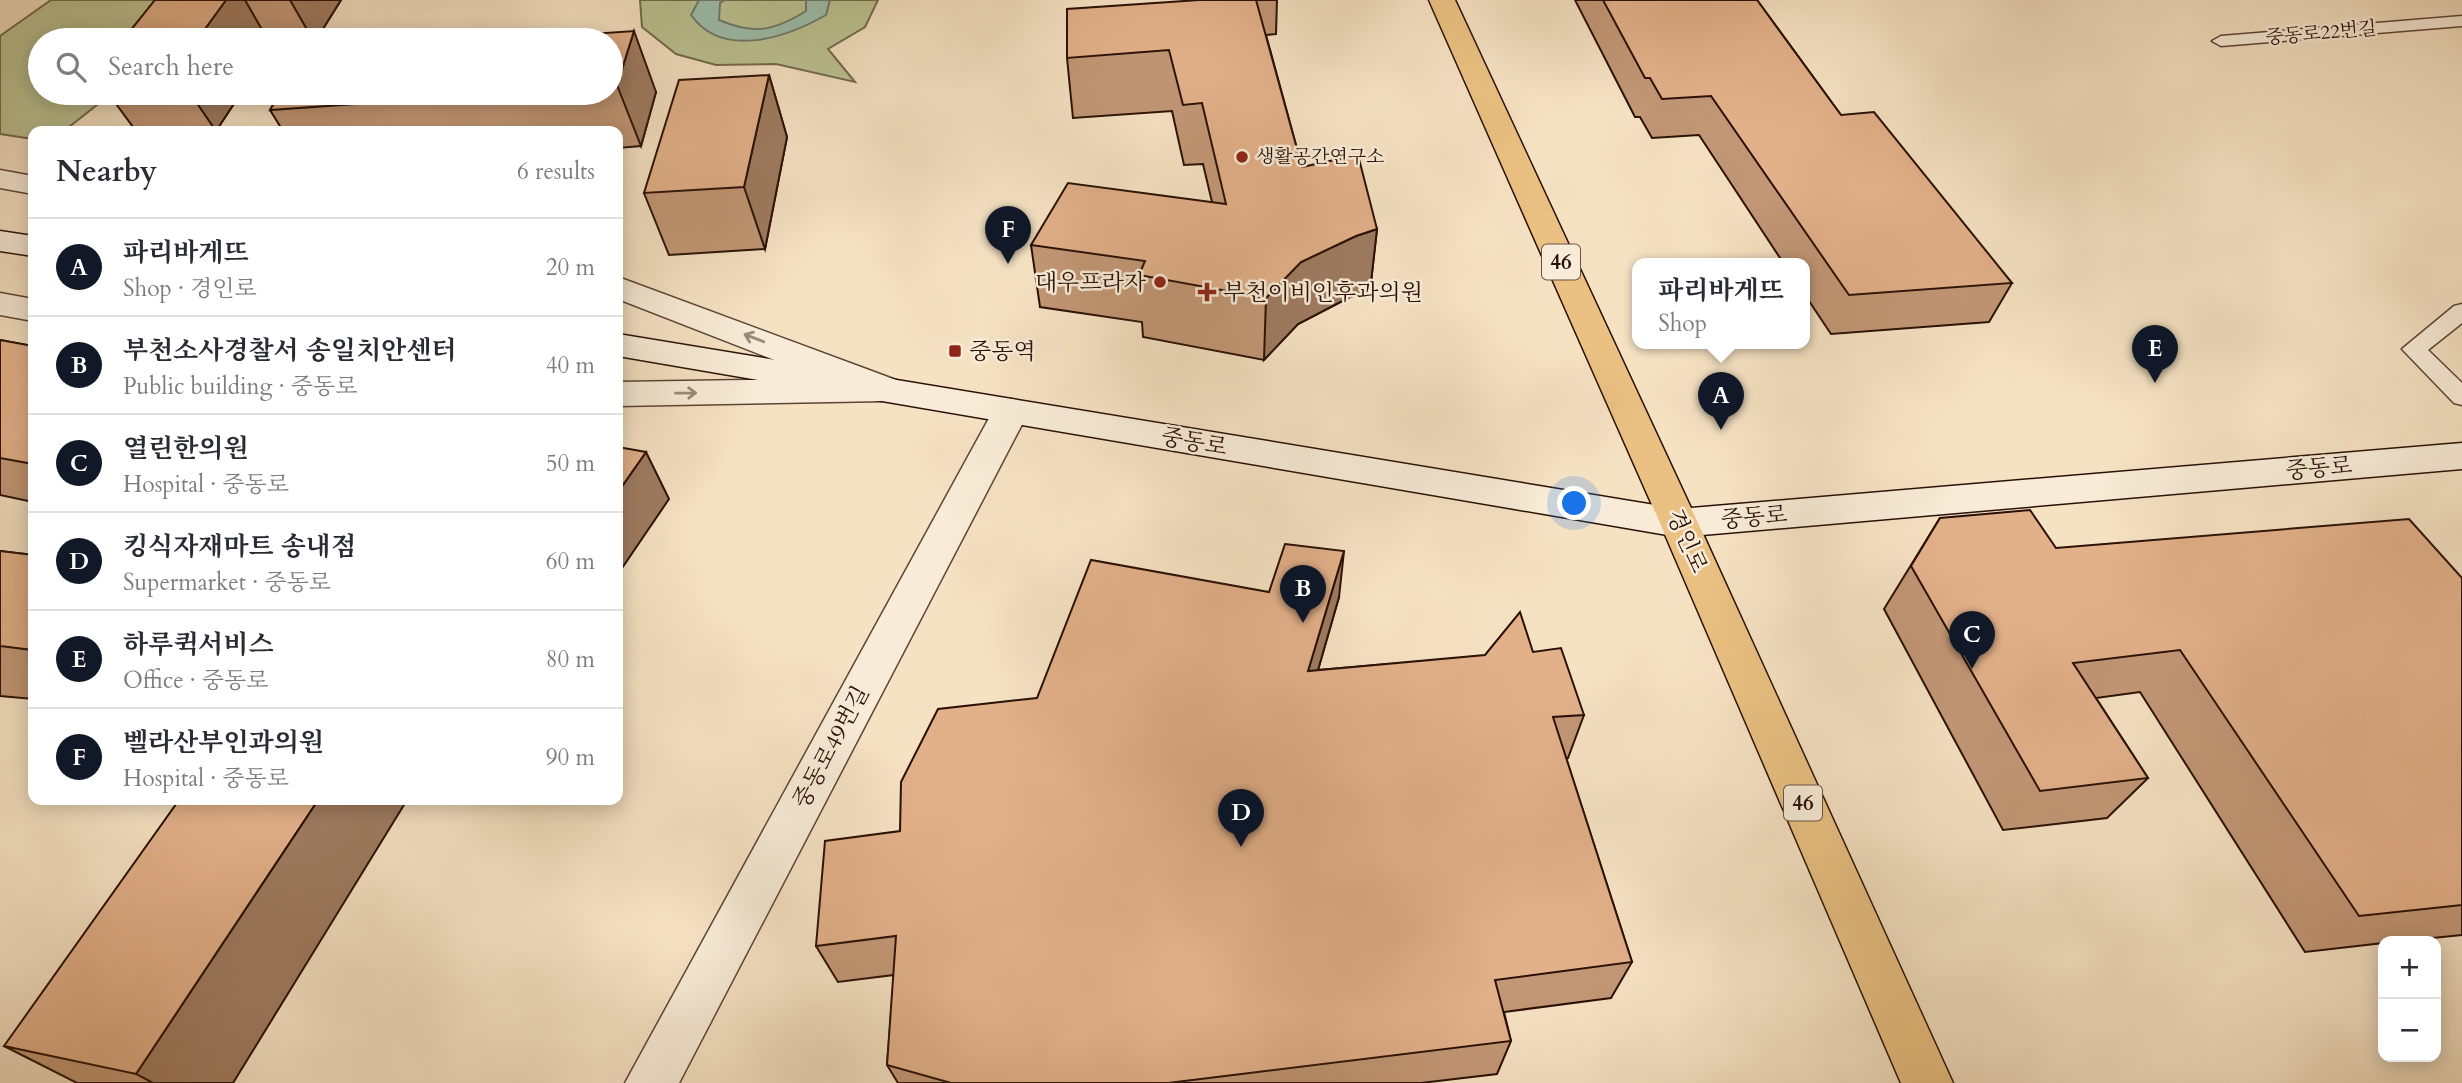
<!DOCTYPE html>
<html lang="en">
<head>
<meta charset="utf-8">
<style>
  :root { --surface:#fff; --page:#f2f2f3; --text:#2b2b33; --muted:#7c7c81; --line:#e1e1e2; --accent:#111827 }
  body { margin:0; font-family:Cardo,"Noto Serif KR",serif; background:var(--page); color:var(--text) }
  .controls { position:absolute; right:21px; bottom:21px; display:grid; overflow:hidden; border-radius:14px; box-shadow:0 4px 18px #0003 }
  .controls button { width:63px; height:63px; display:grid; place-items:center; padding:0; border:0; border-bottom:2px solid var(--line); background:var(--surface); color:var(--text); font:35px sans-serif }
  .you { position:absolute; left:1575px; top:504px; width:24px; height:24px; margin:-18px; border:5px solid #fff; border-radius:50%; background:#1a73e8; box-shadow:0 0 0 10px #1a73e833 }
  .badge { display:grid; place-items:center; width:46px; height:46px; border-radius:50%; background:var(--accent); color:#fff; font-size:23px; font-weight:700 }
  .pin { position:absolute; translate:-50% -58px; filter:drop-shadow(0 2px 4px #0008) }
  .pin::after { content:''; position:absolute; top:37px; width:24px; height:21px; background:inherit; clip-path:polygon(0 0,100% 0,50% 100%) }
  .popup { position:absolute; left:1632px; top:258px; width:178px; height:91px; box-sizing:border-box; display:grid; place-content:center; border-radius:14px; background:var(--surface); filter:drop-shadow(0 2px 5px #0005); font-size:23px; white-space:nowrap; color:var(--muted) }
  .popup b { font-size:26px; color:var(--text) }
  .popup::after { content:''; position:absolute; left:50%; top:100%; margin-left:-14px; border:14px solid transparent; border-top-color:var(--surface) }
  .list { margin:0; padding:0; list-style:none }
  h2 { display:flex; justify-content:space-between; align-items:center; height:91px; margin:0; padding:0 28px; font-size:30px }
  h2 small { font-size:23px; font-weight:400; color:var(--muted) }
  .list li { display:grid; grid-template-columns:46px 1fr auto; gap:21px; align-items:center; box-sizing:border-box; height:98px; padding:0 28px; border-top:2px solid var(--line) }
  .list b { display:block; font-size:26px; white-space:nowrap }
  .list p { margin:0; font-size:23px; white-space:nowrap; color:var(--muted) }
  .list em { font-size:23px; font-style:normal; color:var(--muted) }
  .icon { flex:none; width:38px; height:38px; fill:none; stroke:currentColor; stroke-width:2; stroke-linecap:round; stroke-linejoin:round }
  .map { position:relative; flex:none; width:2462px; height:1083px; overflow:hidden }
  .search { position:absolute; background:var(--surface); box-shadow:0 4px 18px #0003; left:28px; top:28px; width:595px; height:77px; display:flex; align-items:center; gap:18px; box-sizing:border-box; padding:0 24px; border-radius:38px; color:var(--muted); font-size:26px }
  .panel { position:absolute; background:var(--surface); box-shadow:0 4px 18px #0003; left:28px; top:126px; width:595px; height:679px; border-radius:14px }
  .map>svg:first-child { display:block }
  .green { fill:#bcc393; stroke:#736a4d; stroke-width:2 }
  .water { fill:#9dbfad; stroke:#6f796b; stroke-width:2 }
  .lines { fill:none; stroke-linecap:round; stroke-linejoin:round }
  .lane-casing { stroke:#5d4436; stroke-width:3 }
  .street-casing { stroke:#5d4436; stroke-width:3 }
  .secondary-casing { stroke:#2a1007; stroke-width:3 }
  .primary-casing { stroke:#2a1007; stroke-width:3 }
  .lane { fill:#f8ecd8; fill-rule:evenodd }
  .street { fill:#f8ecd8; fill-rule:evenodd }
  .secondary { fill:#f8ecd8; fill-rule:evenodd }
  .primary { fill:#eac182; fill-rule:evenodd }
  .wall { fill:#c29776; stroke:#2a1007; stroke-width:2 }
  .shaded-wall { fill:#9e7b60; stroke:#2a1007; stroke-width:2 }
  .building { fill:#e2b089; stroke:#2a1007; stroke-width:2 }
  .oneway { stroke:#9b897a }
  .poi-dot { fill:#8f2418; stroke:#f8ecd8; stroke-width:2.5 }
  .labels { text-anchor:middle; dominant-baseline:central; stroke-width:5; stroke-linejoin:round; paint-order:stroke }
  .far-street-label { font-size:19px; fill:#2a1007; stroke:#f8ecd8 }
  .far-poi-label { font-size:19px; fill:#2a1007; stroke:#f8ecd8; text-anchor:start }
  .shield { fill:#f8ecd8; stroke:#685246; stroke-width:2 }
  .shield-label { font-size:21px; font-weight:bold; fill:#2a1007 }
  .poi-label { font-size:23px; fill:#2a1007; stroke:#f8ecd8; text-anchor:start }
  .street-label { font-size:23px; fill:#2a1007; stroke:#f8ecd8 }
</style>
</head>
<body>
<div class="map">
<svg width="2462" height="1083" viewBox="0 0 2462 1083">
  <rect width="100%" height="100%" fill="#f5e2c3"/>
  <filter id="stains"><feTurbulence type="fractalNoise" baseFrequency=".00286" numOctaves="4"/><feColorMatrix values="0 0 0 0 .2 0 0 0 0 .09 0 0 0 0 .02 0 0 0 .5 -.17"/></filter>
  <radialGradient id="worn" r=".72"><stop offset=".6" stop-color="#630" stop-opacity="0"/><stop offset="1" stop-color="#630" stop-opacity=".3"/></radialGradient>
  <g class="green">
    <polygon points="51,0 227,0 177,40 40,40 40,93 112,93 64,131 33,131 33,139 0,134 0,36"/>
    <polygon points="640,0 878,0 865,27 828,49 855,82 776,64 716,65 676,54 642,27"/>
  </g>
  <path class="water" d="M 699,0 L 725,0 L 720,3 L 719,20 C 754,35 774,31 806,11 L 806,0 L 830,0 L 826,15 C 787,37 723,60 691,15 Z"/>
  <g class="lines">
    <defs>
      <g id="lane">
        <polygon points="2462,16 2462,26 2221,46 2212,41 2221,36"/>
        <polygon points="2462,304 2462,323 2428,350 2462,383 2462,405 2454,403 2402,349 2454,306"/>
      </g>
      <g id="street">
        <polygon points="0,170 33,176 33,194 0,188"/>
        <polygon points="618,277 896,380 901,389 896,398 884,401 618,406 618,382 823,379 618,299"/>
        <polygon points="0,293 33,299 33,321 0,315"/>
        <polygon points="1011,399 1023,402 1029,411 679,1083 625,1083 993,411 999,402"/>
      </g>
      <g id="secondary">
        <polygon points="0,231 33,236 33,256 0,251"/>
        <polygon points="618,334 1679,509 2462,443 2462,469 1679,537 618,356"/>
      </g>
      <polygon id="primary" points="1429,0 1455,0 1698,523 1953,1083 1901,1083 1660,523"/>
    </defs>
    <use href="#lane" class="lane-casing"/>
    <use href="#street" class="street-casing"/>
    <use href="#secondary" class="secondary-casing"/>
    <use href="#primary" class="primary-casing"/>
    <use href="#lane" class="lane"/>
    <use href="#street" class="street"/>
    <use href="#secondary" class="secondary"/>
    <use href="#primary" class="primary"/>
  </g>
  <g class="wall">
    <polygon points="155,0 341,0 316,40 123,40"/>
    <polygon points="1190,0 1277,0 1276,34 1266,35 1302,167 1377,229 1370,291 1350,297 1298,324 1264,360 1143,337 1142,322 1040,307 1031,245 1212,202 1203,164 1184,165 1172,111 1073,118 1067,58"/>
    <polygon points="1575,0 1757,0 1841,115 2012,283 1989,322 1831,334 1805,295 1805,264 1784,264 1699,135 1652,138 1640,117 1635,117"/>
    <polygon points="611,40 656,92 641,146 618,148 618,131 283,131 270,110 280,93 611,93"/>
    <polygon points="769,75 787,137 765,249 669,255 644,193"/>
    <polygon points="108,93 241,93 216,131 136,131"/>
    <polygon points="0,340 33,346 33,502 0,495"/>
    <polygon points="1940,518 2056,548 2462,578 2462,935 2403,941 2383,941 2383,943 2305,952 2140,692 2096,698 2148,778 2107,818 2003,830 1884,609"/>
    <polygon points="0,551 33,555 33,699 0,696"/>
    <polygon points="1269,592 1339,597 1318,670 1533,652 1584,715 1568,758 1566,758 1632,962 1611,998 1504,1012 1511,1041 1497,1074 1421,1083 898,1083 887,1065 894,975 838,982 816,946 900,831 1037,698"/>
    <polygon points="4,1046 233,1083 77,1083"/>
  </g>
  <g class="shaded-wall">
    <polygon points="226,0 245,0 268,40 197,40"/>
    <polygon points="290,0 341,0 316,40 313,40"/>
    <polygon points="634,31 656,92 641,146 617,85"/>
    <polygon points="769,75 787,137 765,249 744,187"/>
    <polygon points="190,93 241,93 216,131"/>
    <polygon points="1377,229 1370,291 1350,297 1298,324 1264,360 1266,298 1301,262 1356,236"/>
    <polygon points="646,452 669,499 618,574 618,492"/>
    <polygon points="1344,551 1339,597 1305,715 1308,671"/>
    <polygon points="318,800 407,800 233,1083 153,1083 136,1074"/>
  </g>
  <g class="building">
    <polygon points="155,0 226,0 197,40 123,40"/>
    <polygon points="1199,0 1256,0 1302,167 1358,155 1377,229 1356,236 1301,262 1266,298 1139,275 1145,261 1031,245 1068,183 1226,204 1202,103 1183,105 1169,50 1067,58 1067,9"/>
    <polygon points="1603,0 1757,0 1841,115 1874,112 2012,283 1849,295 1711,96 1662,99 1650,78 1645,78"/>
    <polygon points="634,31 617,85 611,86 611,40 503,40"/>
    <polygon points="769,75 744,187 644,193 679,80"/>
    <polygon points="280,93 510,93 270,110"/>
    <polygon points="0,340 33,346 33,464 0,458"/>
    <polygon points="618,447 646,452 618,492"/>
    <polygon points="2030,510 2056,548 2409,519 2462,578 2462,905 2359,916 2180,650 2073,663 2148,778 2040,791 1911,566 1940,518"/>
    <polygon points="1285,544 1344,551 1308,671 1485,655 1520,612 1533,652 1561,648 1584,715 1553,717 1632,962 1495,980 1511,1041 1168,1083 951,1083 887,1065 896,936 816,946 825,841 900,831 901,782 938,709 1037,698 1091,560 1269,592"/>
    <polygon points="0,551 33,555 33,650 0,646"/>
    <polygon points="179,800 318,800 136,1074 4,1046"/>
  </g>
  <defs><path id="oneway-shaft" d="M-6 0H5M1.5-3L5.5 0L1.5 3" fill="none" stroke-width="1.6" stroke-linecap="round" stroke-linejoin="round" transform="scale(1.75)"/></defs>
  <g class="oneway">
    <use href="#oneway-shaft" transform="translate(754 338) rotate(-159)"/>
    <use href="#oneway-shaft" transform="translate(686 393) rotate(-1)"/>
  </g>
  <g class="poi-dot">
    <circle cx="1242" cy="157" r="7"/>
    <circle cx="1160" cy="282" r="7"/>
    <path d="M1203.5 281.5h7v7h7v7h-7v7h-7v-7h-7v-7h7z"/>
    <rect x="948" y="344" width="14" height="14" rx="3.5"/>
  </g>
  <g class="labels">
    <g class="far-street-label">
      <text transform="translate(2321 33) rotate(-5)">중동로22번길</text>
    </g>
    <g class="far-poi-label">
      <text x="1256" y="157">생활공간연구소</text>
    </g>
    <g class="shield">
      <rect x="1542" y="244.5" width="38" height="35" rx="5"/>
      <rect x="1784" y="785.5" width="38" height="35" rx="5"/>
    </g>
    <g class="shield-label">
      <text x="1561" y="262">46</text>
      <text x="1803" y="803">46</text>
    </g>
    <g class="poi-label">
      <text x="1146" y="282" text-anchor="end">대우프라자</text>
      <text x="1223" y="292">부천이비인후과의원</text>
      <text x="969" y="351">중동역</text>
    </g>
    <g class="street-label">
      <text transform="translate(1194 442) rotate(10)">중동로</text>
      <text transform="translate(2319 468) rotate(-5)">중동로</text>
      <text transform="translate(1754 517) rotate(-5)">중동로</text>
      <text transform="translate(1687 541) rotate(66)">경인로</text>
      <text transform="translate(831 747) rotate(-62)">중동로49번길</text>
    </g>
  </g>
  <rect width="100%" height="100%" filter="url(#stains)"/>
  <rect width="100%" height="100%" fill="url(#worn)"/>
</svg>
<div class="controls">
<button>+</button>
<button>−</button>
</div>
<div class="you"></div>
<div class="pin badge" style="left:1721px;top:430px">A</div>
<div class="popup"><b>파리바게뜨</b>Shop</div>
<div class="pin badge" style="left:1303px;top:623px">B</div>
<div class="pin badge" style="left:1972px;top:669px">C</div>
<div class="pin badge" style="left:1241px;top:847px">D</div>
<div class="pin badge" style="left:2155px;top:383px">E</div>
<div class="pin badge" style="left:1008px;top:264px">F</div>
<div class="search"><svg class="icon" aria-label="search" viewBox="0 0 24 24"><circle cx="10" cy="10" r="6"/><path d="M15 15l6 6"/></svg>Search here</div>
<section class="panel">
<h2>Nearby<small>6 results</small></h2>
<ul class="list">
<li><span class="badge">A</span><div><b>파리바게뜨</b><p>Shop · 경인로</p></div><em>20 m</em></li>
<li><span class="badge">B</span><div><b>부천소사경찰서 송일치안센터</b><p>Public building · 중동로</p></div><em>40 m</em></li>
<li><span class="badge">C</span><div><b>열린한의원</b><p>Hospital · 중동로</p></div><em>50 m</em></li>
<li><span class="badge">D</span><div><b>킹식자재마트 송내점</b><p>Supermarket · 중동로</p></div><em>60 m</em></li>
<li><span class="badge">E</span><div><b>하루퀵서비스</b><p>Office · 중동로</p></div><em>80 m</em></li>
<li><span class="badge">F</span><div><b>벨라산부인과의원</b><p>Hospital · 중동로</p></div><em>90 m</em></li>
</ul>
</section>
</div>
</body>
</html>
